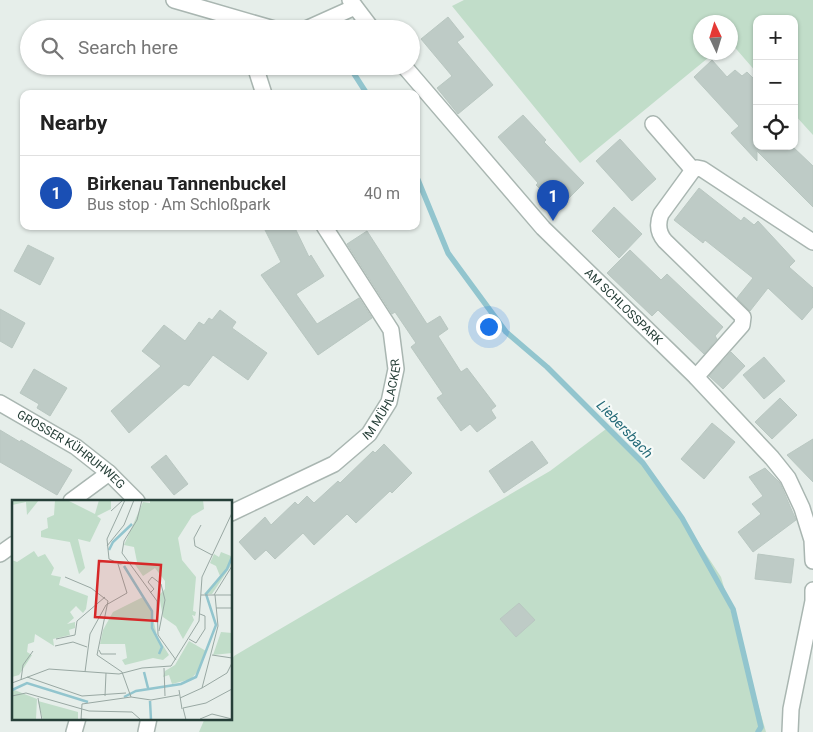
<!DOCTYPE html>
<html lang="en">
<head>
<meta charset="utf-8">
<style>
  :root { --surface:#fff; --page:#f2f2f2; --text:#222; --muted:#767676; --line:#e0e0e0; --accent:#0b8043 }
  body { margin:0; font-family:Roboto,sans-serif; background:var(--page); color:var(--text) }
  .controls { position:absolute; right:15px; top:15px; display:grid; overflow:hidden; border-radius:10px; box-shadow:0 1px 4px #0004 }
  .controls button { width:45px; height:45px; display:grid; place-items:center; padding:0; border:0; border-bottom:1px solid var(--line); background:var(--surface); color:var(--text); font:25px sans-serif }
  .compass { position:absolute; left:693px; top:15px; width:45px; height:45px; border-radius:50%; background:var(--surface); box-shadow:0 1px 4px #0004; rotate:356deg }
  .you { position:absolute; left:488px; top:326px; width:18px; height:18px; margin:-12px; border:4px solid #fff; border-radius:50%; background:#1a73e8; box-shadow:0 0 0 8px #1a73e833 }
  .badge { display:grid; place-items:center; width:32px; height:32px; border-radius:50%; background:var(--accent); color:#fff; font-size:16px; font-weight:700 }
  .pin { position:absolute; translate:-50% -41px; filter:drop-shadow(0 1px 2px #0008) }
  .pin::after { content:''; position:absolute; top:26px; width:18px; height:15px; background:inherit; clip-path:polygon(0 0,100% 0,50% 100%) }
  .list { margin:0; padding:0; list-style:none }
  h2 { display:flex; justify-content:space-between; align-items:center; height:65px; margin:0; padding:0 20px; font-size:21px }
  h2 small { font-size:16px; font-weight:400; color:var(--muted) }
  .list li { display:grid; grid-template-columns:32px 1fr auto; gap:15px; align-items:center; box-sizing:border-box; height:75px; padding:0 20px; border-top:1px solid var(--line) }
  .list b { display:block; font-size:19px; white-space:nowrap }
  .list p { margin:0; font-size:16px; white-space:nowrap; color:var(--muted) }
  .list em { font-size:16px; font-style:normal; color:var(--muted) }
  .icon { flex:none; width:28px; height:28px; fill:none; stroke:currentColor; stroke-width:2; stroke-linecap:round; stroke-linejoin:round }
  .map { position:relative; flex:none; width:813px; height:732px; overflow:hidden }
  .search { position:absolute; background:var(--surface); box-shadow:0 1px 4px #0004; left:20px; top:20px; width:400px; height:55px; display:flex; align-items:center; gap:12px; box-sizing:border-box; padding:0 18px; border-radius:28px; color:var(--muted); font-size:19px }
  .panel { position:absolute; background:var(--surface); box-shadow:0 1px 4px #0004; left:20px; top:90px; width:400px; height:140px; border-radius:10px }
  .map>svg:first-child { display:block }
  .green { fill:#c1ddc9 }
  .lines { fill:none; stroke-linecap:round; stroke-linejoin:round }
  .stream { stroke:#92c5ce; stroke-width:5.5 }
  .building { fill:#becbc6; stroke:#b9c7c1 }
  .minor-casing { stroke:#a9b6b1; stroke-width:18 }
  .minor { stroke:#fff; stroke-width:15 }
  .labels { text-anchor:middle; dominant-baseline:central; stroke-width:4.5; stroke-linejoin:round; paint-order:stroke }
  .street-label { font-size:12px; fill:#263f38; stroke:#f6faf8 }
  .water-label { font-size:14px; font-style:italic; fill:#236977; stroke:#f6faf8 }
  .inset-river { fill:none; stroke:#92c5ce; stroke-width:2.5 }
  .inset-road { fill:none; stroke:#99a8a3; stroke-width:1 }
  .view { fill:#d62828; fill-opacity:0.15; stroke:#d62828; stroke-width:2.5 }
  .inset-edge { fill:none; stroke:#263f38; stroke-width:2.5 }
</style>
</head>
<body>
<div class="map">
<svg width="813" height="732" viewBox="0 0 813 732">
  <rect width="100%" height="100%" fill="#e6eeea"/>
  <g class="green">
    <polygon points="464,0 813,0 813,135 794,114 794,19 757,19 757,73 731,43 730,22 700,22 700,52 714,53 580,163 452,6"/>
    <polygon points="606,429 658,481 721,577 766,732 199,732 205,718 231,718 231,661 234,656 550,471"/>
  </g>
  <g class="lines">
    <g class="stream">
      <polyline points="349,66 367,94"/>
      <polyline points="416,175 448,253 506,332 547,367 643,463 682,518 733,609 761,727 758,732"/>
    </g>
  </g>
  <g class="building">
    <polygon points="448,17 464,37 457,42 493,85 458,114 437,88 452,76 421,39"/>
    <polygon points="712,60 727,77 735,70 742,76 747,72 757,82 757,146 792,146 813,166 813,207 757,151 757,161 731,133 739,126 694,77"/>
    <polygon points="523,115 546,140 544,142 584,183 559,208 536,185 538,183 498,137"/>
    <polygon points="620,139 656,179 632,201 596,161"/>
    <polygon points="699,188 741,221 744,217 754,225 758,221 795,261 789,267 813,288 813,307 802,320 768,288 750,311 737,298 753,278 705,240 703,243 674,220"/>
    <polygon points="614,207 642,234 619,258 592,231"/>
    <polygon points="263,226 294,226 309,257 311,255 324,276 296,294 317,324 359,298 372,318 318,355 261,275 281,262"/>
    <polygon points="367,231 427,324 440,316 448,329 438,336 461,372 467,368 496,406 491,410 496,418 477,432 470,424 461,431 437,398 443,394 411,347 416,343 395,312 392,314 347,244"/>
    <polygon points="28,245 54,258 40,285 14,271"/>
    <polygon points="630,250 661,280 667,274 723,327 715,336 717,339 704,354 658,310 652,316 607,273"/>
    <polygon points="0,309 25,323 12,348 0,341"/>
    <polygon points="220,310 236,322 232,328 267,353 248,380 213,355 189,386 184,384 129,433 111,411 161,366 142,351 164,325 185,341 199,322 204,325 209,318 212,320"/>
    <polygon points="731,352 745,366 723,389 709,376"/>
    <polygon points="764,357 785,381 764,399 743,375"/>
    <polygon points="34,369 67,388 50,416 37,408 39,404 20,393"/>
    <polygon points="780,398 797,415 772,439 755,422"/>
    <polygon points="712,423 735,442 704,479 681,459"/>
    <polygon points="0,430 20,442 21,440 72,470 57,495 0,462"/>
    <polygon points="813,439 813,482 787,455"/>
    <polygon points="532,441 548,463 504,493 489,471"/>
    <polygon points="384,444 412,473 392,493 390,491 356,523 347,514 314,545 303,533 275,559 266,550 255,560 239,542 265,517 271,525 295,502 298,505 307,496 314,503 338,481 340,483 373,451 375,453"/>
    <polygon points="166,455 188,484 174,495 151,467"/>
    <polygon points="765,468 780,483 796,520 753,552 738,532 761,514 752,504 763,496 749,477"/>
    <polygon points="758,554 794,559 791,583 755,579"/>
    <polygon points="519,603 535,620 516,637 500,619"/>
  </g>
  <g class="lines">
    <defs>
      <g id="minor">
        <polyline points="174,0 274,29"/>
        <polyline points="350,0 372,29"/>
        <polyline points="306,29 355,7"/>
        <polyline points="255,66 264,94"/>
        <path id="s1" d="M 404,66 L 543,228 L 696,377 L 772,458 L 788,478 L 802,508 L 812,540 L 813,561"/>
        <polyline points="653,124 693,170"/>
        <path d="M 696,377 L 742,325 L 743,317 L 665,241 C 658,233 657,224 661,214 L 693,170 L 697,168 L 702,169 L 813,242"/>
        <path id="s2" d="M 0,403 L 76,447 L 109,473 L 137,501"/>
        <polyline points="71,501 109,473"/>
        <path id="s3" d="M 231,513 L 334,464 L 369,434 L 389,402 L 396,369 L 391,330 L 324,226"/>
        <polyline points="0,554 14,544"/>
        <polyline points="74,732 78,718"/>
        <polyline points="146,732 149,718"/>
        <polyline points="790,732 791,709 813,601 813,590"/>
      </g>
    </defs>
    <use href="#minor" class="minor-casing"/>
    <use href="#minor" class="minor"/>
  </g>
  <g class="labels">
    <g class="street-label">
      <text stroke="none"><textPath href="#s1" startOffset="326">AM SCHLOSSPARK</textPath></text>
      <text stroke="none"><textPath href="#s3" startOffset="198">IM MÜHLACKER</textPath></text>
      <text stroke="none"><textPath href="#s2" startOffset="85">GROSSER KÜHRUHWEG</textPath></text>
    </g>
    <g class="water-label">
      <text transform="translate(625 429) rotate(46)">Liebersbach</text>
    </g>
  </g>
  <g transform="translate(12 500)">
    <rect width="220" height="220" fill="#e6eeea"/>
    <path d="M 0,0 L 27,0 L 15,15 L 14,2 L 0,5 ZM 43,0 L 55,0 L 83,14 L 87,0 L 99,1 L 99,9 L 85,16 L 89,19 L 78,42 L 66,39 L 73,68 L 67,74 L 58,42 L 29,37 L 29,31 L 36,28 L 35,18 L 42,15 ZM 138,0 L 191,0 L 192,9 L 180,16 L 166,38 L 170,60 L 184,77 L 181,111 L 184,112 L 183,116 L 180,115 L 182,120 L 171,139 L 164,126 L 151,117 L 147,95 L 153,89 L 153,81 L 143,68 L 131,76 L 122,63 L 125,62 L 122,47 L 112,45 L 131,2 L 138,3 ZM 22,51 L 26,57 L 33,54 L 42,68 L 39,75 L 49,77 L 47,85 L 76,96 L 74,109 L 71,113 L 64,106 L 58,112 L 62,118 L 55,124 L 63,122 L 63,128 L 57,130 L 58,135 L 41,139 L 42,146 L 23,134 L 22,142 L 16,144 L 15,152 L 20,155 L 7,175 L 0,177 L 0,60 L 5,62 ZM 209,52 L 219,56 L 220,53 L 218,67 L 200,94 L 192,94 L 208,76 L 204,66 L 198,63 L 202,54 L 207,57 ZM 131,97 L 139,109 L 145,136 L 157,155 L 151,160 L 141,158 L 113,165 L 110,160 L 115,158 L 113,144 L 88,144 L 91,130 L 101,112 ZM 209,132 L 220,133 L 220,153 L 201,155 ZM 177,141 L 194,151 L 186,171 L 179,179 L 160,184 L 157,175 L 151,177 L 153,171 L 163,165 ZM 0,189 L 25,199 L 24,219 L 0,220 ZM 26,201 L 66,212 L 66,220 L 31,220 Z" fill="#c1ddc9"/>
    <path class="inset-river" d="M 97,50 L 101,42 L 120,24M 112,66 L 140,111 L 140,128 L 150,147 L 147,154M 132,172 L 136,188M 0,190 L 15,183 L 76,202M 112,197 L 124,191 L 169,184 L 184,177 L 204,125 L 194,94 L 215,69 L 220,57M 138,201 L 139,220"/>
    <path class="inset-road" d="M 113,0 L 95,39 L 97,59 L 108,64 L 114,63M 130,0 L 125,20 L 112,41 L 110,53 L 145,101 L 146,135 L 164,160M 99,11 L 111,0M 189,25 L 182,38 L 183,46 L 200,55M 95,46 L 112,25 L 122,0M 53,77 L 79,88 L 96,101 L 85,155 L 110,172 L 119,197M 138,93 L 142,89 L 136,82 L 140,77 L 149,84 L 153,100 L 147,131M 189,95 L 220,95M 202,95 L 220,66M 204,108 L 220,108M 44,139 L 63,135 L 65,121 L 93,97M 177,139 L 184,143 L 193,129 L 193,116 L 188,114M 43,146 L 61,142 L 75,147M 87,150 L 89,154 L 104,154M 200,155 L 220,158M 152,168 L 153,196M 73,172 L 78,134 L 94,105 L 115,93 L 106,64M 15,177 L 70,196 L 114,193M 9,180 L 11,165 L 21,151M 0,183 L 37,169 L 107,174 L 130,168 L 159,166 L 187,121 L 190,77 L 220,13M 190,188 L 215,173 L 220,163M 167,190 L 170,209M 0,196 L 14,193 L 77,211 L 120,212 L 129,220M 93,196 L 94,173M 26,198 L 30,220M 168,198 L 190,188 L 206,126 L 203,95M 69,219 L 85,220M 188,219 L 200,214 L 220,219M 69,220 L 70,204 L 119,197 L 139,200 L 167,195M 174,220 L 171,208 L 194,203 L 220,189"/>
    <path class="view" d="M 87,61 L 149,65 L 145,121 L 83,117 Z"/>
    <rect width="220" height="220" class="inset-edge"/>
  </g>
</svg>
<div class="controls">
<button>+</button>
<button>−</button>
<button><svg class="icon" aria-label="locate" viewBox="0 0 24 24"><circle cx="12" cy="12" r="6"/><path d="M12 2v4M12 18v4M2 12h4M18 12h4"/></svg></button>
</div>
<svg class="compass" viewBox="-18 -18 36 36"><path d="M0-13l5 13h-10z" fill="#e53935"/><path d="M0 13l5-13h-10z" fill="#767676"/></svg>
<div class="you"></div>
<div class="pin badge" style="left:553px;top:221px;background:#1a4fb4">1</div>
<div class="search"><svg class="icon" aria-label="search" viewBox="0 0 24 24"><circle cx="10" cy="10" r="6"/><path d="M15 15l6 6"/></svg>Search here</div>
<section class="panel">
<h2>Nearby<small></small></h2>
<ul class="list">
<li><span class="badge" style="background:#1a4fb4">1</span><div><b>Birkenau Tannenbuckel</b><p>Bus stop · Am Schloßpark</p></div><em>40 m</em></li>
</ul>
</section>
</div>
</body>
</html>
